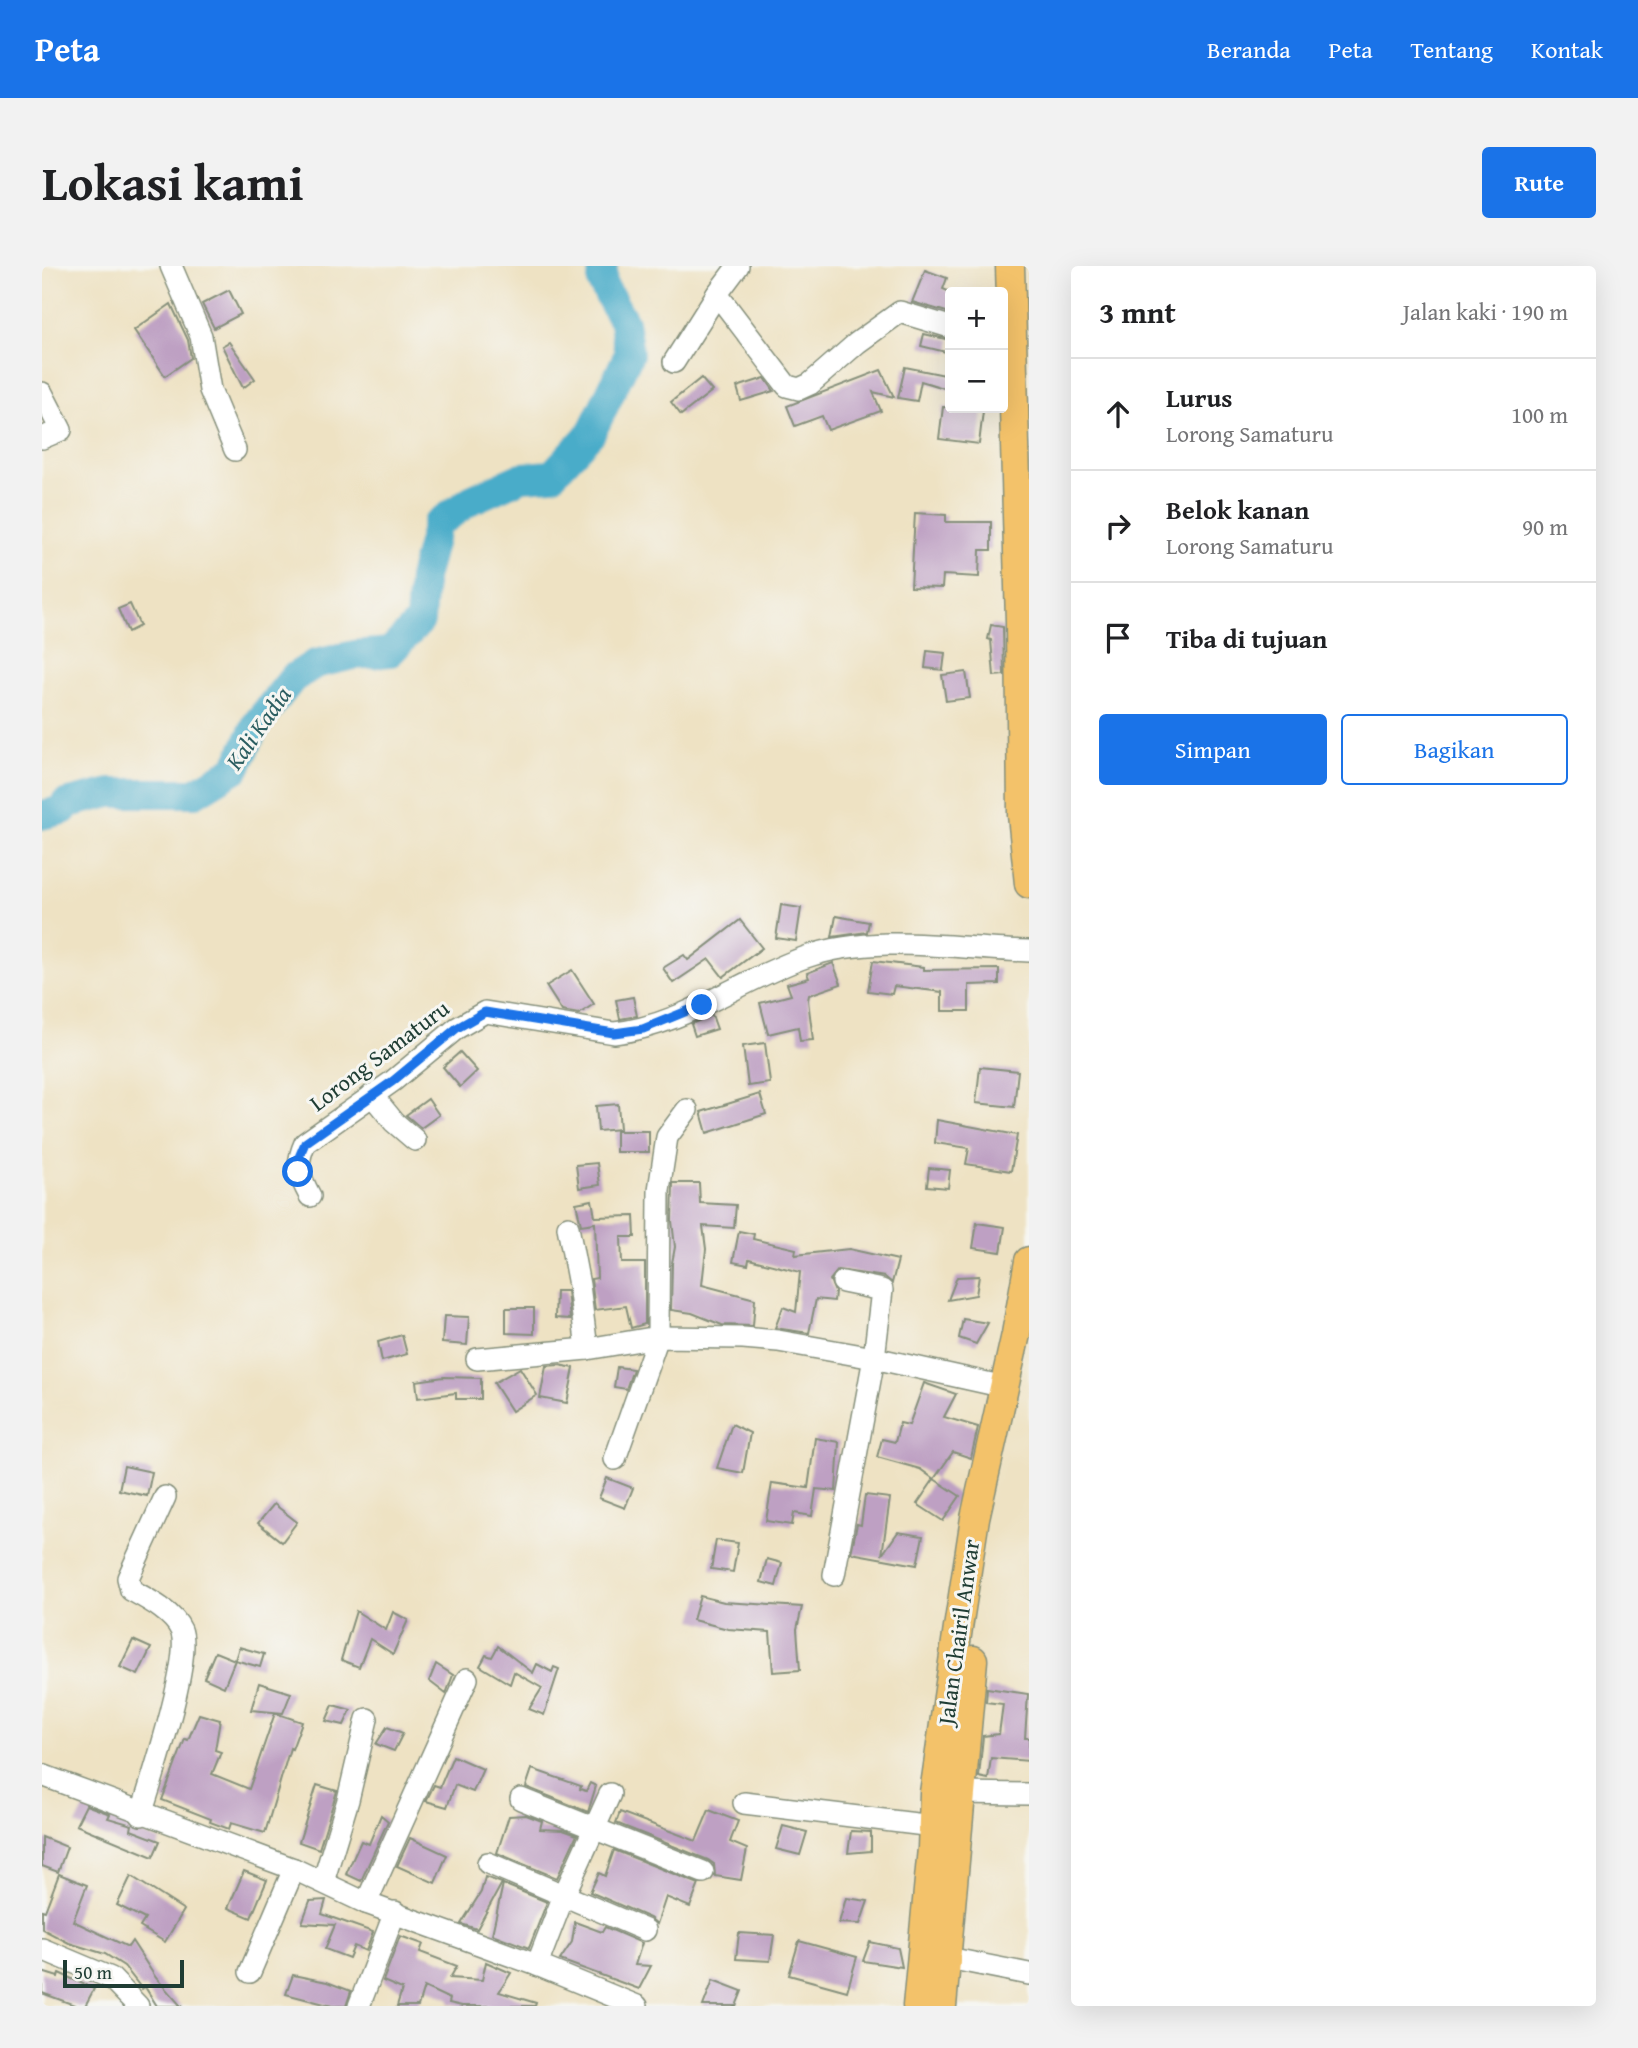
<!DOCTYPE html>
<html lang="id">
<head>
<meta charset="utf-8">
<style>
  :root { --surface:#fff; --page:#f2f2f2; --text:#202124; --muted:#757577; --line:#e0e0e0; --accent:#1a73e8 }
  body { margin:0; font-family:"Gentium Book Plus",serif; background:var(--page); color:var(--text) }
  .controls { position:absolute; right:21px; top:21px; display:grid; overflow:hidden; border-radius:7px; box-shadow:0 7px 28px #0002 }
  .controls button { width:63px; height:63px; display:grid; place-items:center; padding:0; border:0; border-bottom:2px solid var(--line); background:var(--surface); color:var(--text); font:35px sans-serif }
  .scale { position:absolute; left:21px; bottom:18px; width:121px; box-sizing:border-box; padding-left:7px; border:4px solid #1f3d34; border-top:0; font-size:19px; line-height:24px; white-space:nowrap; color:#1f3d34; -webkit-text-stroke:5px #f6f6f2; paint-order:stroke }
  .stop { position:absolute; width:21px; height:21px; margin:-16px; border:5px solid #1a73e8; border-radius:50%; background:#fff }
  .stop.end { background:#1a73e8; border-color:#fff; box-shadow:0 2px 7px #0008 }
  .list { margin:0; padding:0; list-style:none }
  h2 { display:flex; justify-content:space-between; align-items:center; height:91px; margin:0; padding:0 28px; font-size:30px }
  h2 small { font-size:23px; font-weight:400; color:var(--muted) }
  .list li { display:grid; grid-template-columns:46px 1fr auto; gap:21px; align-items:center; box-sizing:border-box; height:112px; padding:0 28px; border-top:2px solid var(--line) }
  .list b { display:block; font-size:26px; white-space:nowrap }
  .list p { margin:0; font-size:23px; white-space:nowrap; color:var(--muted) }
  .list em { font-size:23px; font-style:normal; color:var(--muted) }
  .actions { display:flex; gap:14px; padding:21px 28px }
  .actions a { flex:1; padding:16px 0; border:2px solid var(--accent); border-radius:7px; text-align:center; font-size:24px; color:var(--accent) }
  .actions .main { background:var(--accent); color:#fff }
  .icon { flex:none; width:38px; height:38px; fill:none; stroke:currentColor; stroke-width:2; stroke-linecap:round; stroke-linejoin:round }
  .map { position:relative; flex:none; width:987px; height:1740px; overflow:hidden; border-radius:7px }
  header { display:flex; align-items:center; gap:42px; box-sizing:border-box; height:98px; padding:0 35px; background:var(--accent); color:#fff }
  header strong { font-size:33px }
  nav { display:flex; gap:38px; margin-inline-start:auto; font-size:24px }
  .intro { display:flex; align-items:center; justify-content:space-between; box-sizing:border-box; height:168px; padding:0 42px }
  h1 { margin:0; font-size:49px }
  .button { padding:18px 32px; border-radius:7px; background:var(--accent); color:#fff; font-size:24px; font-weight:700 }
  main { display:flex; gap:42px; padding:0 42px }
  aside { flex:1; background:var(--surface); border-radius:7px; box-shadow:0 7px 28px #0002 }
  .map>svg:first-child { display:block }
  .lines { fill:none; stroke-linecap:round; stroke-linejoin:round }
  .river { stroke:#4aacc9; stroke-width:30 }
  .building { fill:#bea0c3 }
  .minor-casing { stroke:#86907c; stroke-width:24 }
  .major-casing { stroke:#86907c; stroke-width:31 }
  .minor { stroke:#fff; stroke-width:21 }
  .major { stroke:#f3c26a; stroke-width:28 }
  .route { stroke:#1a73e8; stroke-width:9 }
  .labels { text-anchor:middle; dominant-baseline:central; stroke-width:6; stroke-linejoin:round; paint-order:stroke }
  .street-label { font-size:23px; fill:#1f3d34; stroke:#f6f6f2 }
  .water-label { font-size:24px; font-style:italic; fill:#2c5e61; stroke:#f6f6f2 }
</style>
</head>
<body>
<header>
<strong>Peta</strong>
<nav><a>Beranda</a><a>Peta</a><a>Tentang</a><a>Kontak</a></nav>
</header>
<div class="intro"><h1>Lokasi kami</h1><a class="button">Rute</a></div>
<main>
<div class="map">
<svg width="987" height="1740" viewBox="0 0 987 1740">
  <rect width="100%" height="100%" fill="#f6f6f2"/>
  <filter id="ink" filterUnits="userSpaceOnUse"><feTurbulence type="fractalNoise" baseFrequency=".0143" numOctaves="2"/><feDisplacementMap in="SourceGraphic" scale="14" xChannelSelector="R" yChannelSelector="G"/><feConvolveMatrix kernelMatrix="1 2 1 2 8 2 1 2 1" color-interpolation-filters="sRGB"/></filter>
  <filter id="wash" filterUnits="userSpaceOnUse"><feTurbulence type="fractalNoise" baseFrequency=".00686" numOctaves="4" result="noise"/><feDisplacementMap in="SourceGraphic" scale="28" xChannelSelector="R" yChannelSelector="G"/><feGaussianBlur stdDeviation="1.57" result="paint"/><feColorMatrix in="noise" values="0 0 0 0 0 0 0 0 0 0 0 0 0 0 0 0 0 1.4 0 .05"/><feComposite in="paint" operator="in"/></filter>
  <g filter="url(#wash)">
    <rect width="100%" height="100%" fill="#eee2c3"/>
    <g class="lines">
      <polyline class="river" points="0,549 21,544 23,538 68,527 153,527 194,502 215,457 251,412 273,398 312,389 348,386 378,355 381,312 395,258 429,234 480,211 510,209 549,167 587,88 582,56 560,17 561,0"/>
    </g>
    <g id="blocks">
      <g class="building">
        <polygon points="883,4 905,12 901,23 908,26 908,47 870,36"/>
        <polygon points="187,24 199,48 172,62 160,38"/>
        <polygon points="129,38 146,74 149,92 123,110 92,64"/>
        <polygon points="882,68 908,74 908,87 879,80"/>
        <polygon points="187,76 213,113 201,122 180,80"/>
        <polygon points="863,101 908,110 908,124 879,115 875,135 856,132"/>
        <polygon points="839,104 852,131 831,126 839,145 786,164 780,150 753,160 745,140"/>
        <polygon points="659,112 670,125 639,149 629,136"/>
        <polygon points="723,112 732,125 699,135 695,121"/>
        <polygon points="901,141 941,145 937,178 897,173"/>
        <polygon points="873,247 904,249 904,256 949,256 949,284 938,284 937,311 901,309 900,322 869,321"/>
        <polygon points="88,338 98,360 86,366 76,343"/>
        <polygon points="949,359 961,361 962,409 952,410 949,374 946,373"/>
        <polygon points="885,385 903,387 901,404 883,402"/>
        <polygon points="924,406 928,432 904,435 900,409"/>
        <polygon points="739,639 759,642 754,675 734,672"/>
        <polygon points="794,650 827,656 825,666 790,671"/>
        <polygon points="698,654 720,682 681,711 667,693 631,717 621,702 642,689 646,694"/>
        <polygon points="831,695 881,701 881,704 957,703 957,718 927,719 927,745 900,745 900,726 852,720 850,728 826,725"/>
        <polygon points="791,697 799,718 767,729 766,734 771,774 758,775 756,761 726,768 718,737 749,729 745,718 767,712 765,707"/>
        <polygon points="530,704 552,738 537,748 520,745 504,720"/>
        <polygon points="591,731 595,750 578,753 574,734"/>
        <polygon points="670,749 675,763 653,770 649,758"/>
        <polygon points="723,777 728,817 706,820 701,780"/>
        <polygon points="418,786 435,805 418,821 401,801"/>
        <polygon points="938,801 976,805 972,841 934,837"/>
        <polygon points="718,828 724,848 665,867 659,846"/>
        <polygon points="386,833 397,849 379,862 364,849"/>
        <polygon points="576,838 578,863 556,865 554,840"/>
        <polygon points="895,854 975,869 969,905 924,898 927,882 893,877"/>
        <rect x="574" y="865" width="33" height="21"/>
        <polygon points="555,897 558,919 537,922 534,899"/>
        <polygon points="887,902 908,904 906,922 885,920"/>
        <polygon points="631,917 657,917 658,937 694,939 692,962 661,960 664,983 660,1019 713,1033 711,1060 680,1059 650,1047 629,1044 630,997 633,981 630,955"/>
        <polygon points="550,934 553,951 592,950 593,971 579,971 580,997 603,997 603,1058 589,1062 584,1040 553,1044 549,1013 555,1012 553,957 539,959 534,937"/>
        <polygon points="935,957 963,961 959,986 931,982"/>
        <polygon points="697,965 712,968 711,973 754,983 753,989 807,983 856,994 850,1017 843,1011 796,1004 788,1014 793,1026 792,1035 774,1033 767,1067 733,1062 741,1041 754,1046 758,1006 707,993 706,999 691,996"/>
        <polygon points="937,1010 934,1029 906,1034 915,1011"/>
        <polygon points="514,1025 525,1025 528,1053 513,1052"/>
        <polygon points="464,1042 492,1042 492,1068 464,1067"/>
        <polygon points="402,1050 427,1051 425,1079 400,1077"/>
        <polygon points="921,1053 946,1057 934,1078 917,1072"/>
        <polygon points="360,1069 365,1088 340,1095 336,1076"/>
        <polygon points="517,1099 532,1102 525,1137 498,1132 504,1100"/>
        <polygon points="575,1101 591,1103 584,1123 572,1121"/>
        <polygon points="478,1102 495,1129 470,1145 452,1117"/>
        <polygon points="402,1111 439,1112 439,1133 414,1133 414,1127 376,1132 374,1115"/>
        <polygon points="882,1117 914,1128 902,1151 936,1161 929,1192 911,1186 892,1213 878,1203 835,1191 840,1173 853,1176 858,1157 867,1159"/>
        <polygon points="690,1158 708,1167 701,1207 675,1202"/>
        <polygon points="773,1172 797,1176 794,1225 774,1223 770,1250 752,1247 750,1259 724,1255 730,1217 766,1222"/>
        <polygon points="82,1200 110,1206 105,1230 77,1224"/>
        <polygon points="565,1212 591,1222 583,1242 557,1232"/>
        <polygon points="892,1213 918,1230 901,1255 875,1238"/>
        <polygon points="823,1229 848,1232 840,1289 856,1266 881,1270 875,1299 809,1287 815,1258 819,1259"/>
        <polygon points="232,1238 255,1256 240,1276 216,1257"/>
        <polygon points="674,1274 696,1277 691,1306 669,1303"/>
        <polygon points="725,1293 740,1297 734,1320 719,1316"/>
        <polygon points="658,1330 682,1336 760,1341 755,1363 758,1404 731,1406 728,1366 686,1363 651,1354"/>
        <polygon points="314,1345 344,1364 351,1346 366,1354 351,1388 328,1373 317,1401 299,1394"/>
        <polygon points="91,1374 109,1382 96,1409 78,1401"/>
        <polygon points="456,1380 491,1407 495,1398 510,1406 512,1401 517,1403 502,1449 487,1443 500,1422 472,1406 468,1418 438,1400 444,1389 450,1391"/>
        <polygon points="197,1381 222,1388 218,1401 193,1394"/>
        <polygon points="173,1386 193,1394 182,1421 162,1412"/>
        <polygon points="394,1398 411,1409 404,1428 387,1415"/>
        <polygon points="217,1417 249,1427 241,1447 209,1444"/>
        <polygon points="945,1422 986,1428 983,1472 987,1472 987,1495 949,1492 946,1513 937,1511 941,1470 957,1468 961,1438 944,1436"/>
        <polygon points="291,1439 309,1444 302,1459 284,1455"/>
        <polygon points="233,1447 260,1456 250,1483 248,1482 223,1567 189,1557 187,1563 168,1556 169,1553 120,1534 143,1473 146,1474 157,1448 178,1454 173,1484 179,1486 170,1508 207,1523"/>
        <polygon points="345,1461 361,1467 352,1485 334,1478"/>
        <polygon points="411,1490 441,1503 431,1526 413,1519 405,1541 384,1535 392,1519 398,1521"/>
        <polygon points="490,1503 539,1520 538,1523 544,1525 548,1517 554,1520 546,1546 484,1521"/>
        <polygon points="275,1519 295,1525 277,1583 257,1576"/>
        <polygon points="44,1539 68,1548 66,1552 90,1559 89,1564 118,1575 111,1591 34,1559"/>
        <polygon points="667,1544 696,1555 688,1576 705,1583 699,1614 673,1610 672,1598 666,1594 574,1557 578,1546 654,1575"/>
        <polygon points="339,1549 346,1555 319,1615 304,1608 319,1575 327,1578"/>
        <polygon points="484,1549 500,1555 498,1563 521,1564 535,1569 515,1612 455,1587 467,1550"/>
        <polygon points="741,1560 765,1566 758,1589 734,1583"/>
        <polygon points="809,1565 829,1566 829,1585 806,1587"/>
        <polygon points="0,1571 25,1581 16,1606 0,1600"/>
        <polygon points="368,1572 405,1589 393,1617 355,1600"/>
        <polygon points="572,1584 657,1618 648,1641 624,1631 615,1658 608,1652 548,1626 557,1607 563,1610"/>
        <polygon points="202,1605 225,1614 209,1652 186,1642"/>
        <polygon points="17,1608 45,1619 31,1655 86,1681 90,1675 114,1712 139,1740 115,1740 103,1721 100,1723 82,1700 63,1688 27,1677 0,1663 0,1644 3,1645"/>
        <polygon points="89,1610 142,1644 123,1676 98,1661 103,1653 75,1639"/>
        <polygon points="443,1611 460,1617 435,1663 419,1658 439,1626"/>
        <polygon points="461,1618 505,1636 487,1682 450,1668"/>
        <polygon points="804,1632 826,1635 818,1658 797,1657"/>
        <polygon points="284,1634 280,1648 331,1666 324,1685 312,1680 307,1692 283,1683 293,1659 260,1657 268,1635"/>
        <polygon points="533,1656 560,1666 563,1661 600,1677 593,1699 609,1700 597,1723 518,1694 530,1676"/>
        <polygon points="697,1667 732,1669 728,1695 694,1693"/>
        <polygon points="358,1670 381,1678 378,1686 415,1700 408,1712 440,1714 444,1696 469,1707 457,1726 494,1737 493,1740 420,1740 407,1737 408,1733 382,1721 376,1740 355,1740 360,1723 341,1715"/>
        <polygon points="757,1675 815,1691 805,1725 747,1709"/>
        <polygon points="828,1676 856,1682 860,1701 821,1695"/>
        <polygon points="0,1706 16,1711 17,1707 52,1723 43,1740 35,1740 0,1727"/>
        <polygon points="251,1709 285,1716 309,1725 304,1740 290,1740 244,1728"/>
        <polygon points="671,1714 700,1725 694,1740 661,1740"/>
      </g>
    </g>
  </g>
  <g filter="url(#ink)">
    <use href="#blocks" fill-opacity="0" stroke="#86907c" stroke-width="2"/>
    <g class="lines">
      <defs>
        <g id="minor">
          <polyline points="129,0 159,70 168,124 193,184"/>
          <polyline points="696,0 675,28 745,120 757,123 768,118 815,77 858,46 908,61"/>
          <polyline points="632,96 675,28"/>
          <polyline points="0,127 19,164 0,172"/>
          <polyline points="330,829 352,856 373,874"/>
          <path d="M 268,930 C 257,910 253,899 263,877 L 351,815 L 415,762 L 443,746 L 572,767 C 641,760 699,713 764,691 C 833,667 916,683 987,685"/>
          <polyline points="526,961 537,1019 545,1083"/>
          <polyline points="435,1093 545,1083 616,1071 701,1072 736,1075 832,1092 963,1121"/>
          <polyline points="573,1193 616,1071 617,924 625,871 645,844"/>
          <polyline points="792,1309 832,1092 840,1024 801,1016"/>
          <polyline points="0,1509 252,1603 324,1637 495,1699 595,1740"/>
          <polyline points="917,1527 987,1528"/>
          <polyline points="479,1533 661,1606"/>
          <polyline points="702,1537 891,1560"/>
          <path d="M 99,1549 C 109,1515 151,1392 139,1364 C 131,1346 105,1333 89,1324 L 86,1312 L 123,1231"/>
          <polyline points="446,1597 603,1664"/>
          <polyline points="281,1616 306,1534 325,1453"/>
          <polyline points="324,1637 425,1413"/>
          <polyline points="0,1683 69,1712 96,1740"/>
          <polyline points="906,1692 987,1708"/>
          <polyline points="495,1699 522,1629 568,1528"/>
          <polyline points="208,1706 252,1603"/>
          <polyline points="317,1740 353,1646"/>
        </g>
        <g id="major">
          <polyline points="968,0 978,356 980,549 987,618"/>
          <polyline points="875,1740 890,1582 892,1527 916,1362 933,1252 974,1068 987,995"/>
          <polyline points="900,1740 931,1394"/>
        </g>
      </defs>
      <use href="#minor" class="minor-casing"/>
      <use href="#major" class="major-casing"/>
      <use href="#minor" class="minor"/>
      <use href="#major" class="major"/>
    </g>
  </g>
  <g class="lines" filter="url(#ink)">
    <polyline class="route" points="256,906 257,891 263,877 351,815 415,762 443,746 572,767 601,763 660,739"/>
  </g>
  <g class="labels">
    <g class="street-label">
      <text transform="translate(337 789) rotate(-37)">Lorong Samaturu</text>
      <text transform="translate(916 1366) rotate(-82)">Jalan Chairil Anwar</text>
    </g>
    <g class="water-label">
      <text transform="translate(216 462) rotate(-55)">Kali Kadia</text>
    </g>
  </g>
</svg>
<div class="controls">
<button>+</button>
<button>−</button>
</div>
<div class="scale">50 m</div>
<div class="stop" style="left:256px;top:906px"></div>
<div class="stop end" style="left:660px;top:739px"></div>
</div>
<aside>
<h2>3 mnt<small>Jalan kaki · 190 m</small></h2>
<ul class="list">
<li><svg class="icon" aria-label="ahead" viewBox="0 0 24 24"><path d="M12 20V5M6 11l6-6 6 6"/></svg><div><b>Lurus</b><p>Lorong Samaturu</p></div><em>100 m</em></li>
<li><svg class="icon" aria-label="right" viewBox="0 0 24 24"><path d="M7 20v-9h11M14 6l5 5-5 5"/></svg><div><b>Belok kanan</b><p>Lorong Samaturu</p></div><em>90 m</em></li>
<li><svg class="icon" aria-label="arrive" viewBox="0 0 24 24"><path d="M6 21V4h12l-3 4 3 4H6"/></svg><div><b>Tiba di tujuan</b></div></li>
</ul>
<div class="actions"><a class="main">Simpan</a><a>Bagikan</a></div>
</aside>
</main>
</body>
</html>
